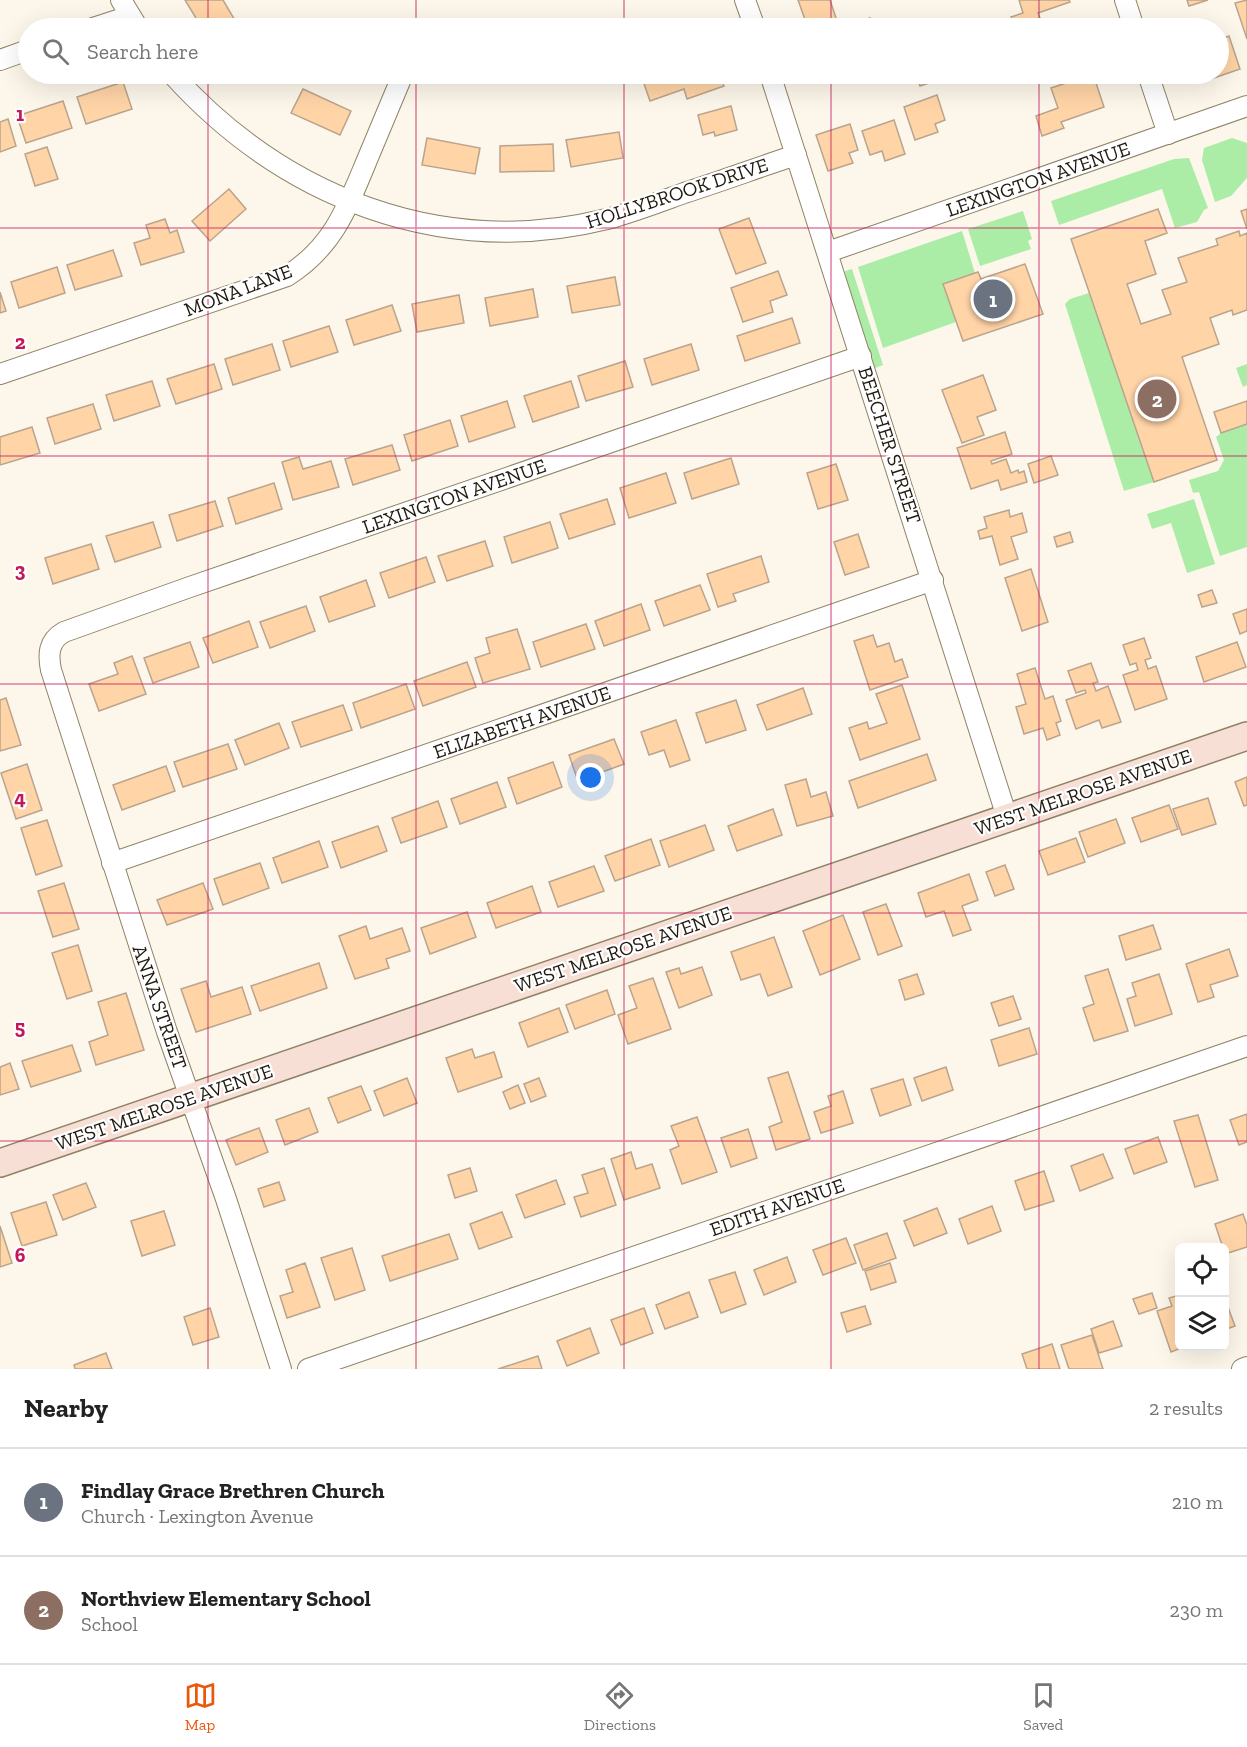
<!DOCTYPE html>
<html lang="en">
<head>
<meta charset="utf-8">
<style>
  :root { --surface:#fff; --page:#f2f2f2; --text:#222; --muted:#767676; --line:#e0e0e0; --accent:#ea580c }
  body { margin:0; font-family:"Zilla Slab",serif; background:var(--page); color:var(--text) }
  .controls { position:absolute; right:18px; bottom:18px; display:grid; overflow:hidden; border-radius:9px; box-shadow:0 6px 24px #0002 }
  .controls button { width:54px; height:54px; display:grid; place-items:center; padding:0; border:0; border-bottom:2px solid var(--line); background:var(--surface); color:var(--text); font:30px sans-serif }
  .you { position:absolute; left:591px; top:778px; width:21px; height:21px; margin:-15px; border:4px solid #fff; border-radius:50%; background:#1a73e8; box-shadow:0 0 0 9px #1a73e833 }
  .badge { display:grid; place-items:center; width:39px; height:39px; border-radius:50%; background:var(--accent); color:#fff; font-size:20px; font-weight:700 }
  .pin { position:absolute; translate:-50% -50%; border:3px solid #fff; box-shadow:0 2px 6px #0006 }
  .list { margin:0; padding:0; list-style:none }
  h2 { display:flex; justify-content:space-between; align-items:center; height:78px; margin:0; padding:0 24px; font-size:26px }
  h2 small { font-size:20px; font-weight:400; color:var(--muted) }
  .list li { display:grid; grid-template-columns:39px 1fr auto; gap:18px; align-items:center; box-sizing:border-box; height:108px; padding:0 24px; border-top:2px solid var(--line) }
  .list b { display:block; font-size:22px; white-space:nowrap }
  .list p { margin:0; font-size:20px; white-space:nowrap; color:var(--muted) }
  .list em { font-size:20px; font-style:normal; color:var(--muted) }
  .icon { flex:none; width:33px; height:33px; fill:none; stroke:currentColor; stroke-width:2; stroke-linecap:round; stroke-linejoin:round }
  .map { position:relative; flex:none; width:1247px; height:1369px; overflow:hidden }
  .search { position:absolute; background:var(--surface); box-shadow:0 6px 24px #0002; left:18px; right:18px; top:18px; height:66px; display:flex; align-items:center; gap:15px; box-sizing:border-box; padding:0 21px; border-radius:33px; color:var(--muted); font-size:22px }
  .sheet { height:294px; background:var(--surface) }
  nav { display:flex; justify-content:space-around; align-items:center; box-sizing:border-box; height:84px; border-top:2px solid var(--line); background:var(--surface); font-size:16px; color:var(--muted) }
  nav a { display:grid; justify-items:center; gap:3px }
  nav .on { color:var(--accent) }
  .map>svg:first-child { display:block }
  .green { fill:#abeda6 }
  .building { fill:#ffd4a7; stroke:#bba48d; stroke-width:1.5 }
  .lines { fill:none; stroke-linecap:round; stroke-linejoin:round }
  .street-casing { stroke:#8f8267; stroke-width:22 }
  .secondary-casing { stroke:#8f8267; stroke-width:30 }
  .street { stroke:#fff; stroke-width:20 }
  .secondary { stroke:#f7dfd5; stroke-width:27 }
  .grid { fill:none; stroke:#c2185b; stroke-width:1.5; stroke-opacity:0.55 }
  .labels { text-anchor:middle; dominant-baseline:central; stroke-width:4.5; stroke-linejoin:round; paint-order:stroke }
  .street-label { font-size:20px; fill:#201b10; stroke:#fff }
  .grid-label { font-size:20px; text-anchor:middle; font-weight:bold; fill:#c2185b; stroke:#fff; stroke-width:4.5; stroke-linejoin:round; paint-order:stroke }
</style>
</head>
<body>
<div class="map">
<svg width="1247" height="1369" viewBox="0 0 1247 1369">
  <rect width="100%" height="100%" fill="#fdf7eb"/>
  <g class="green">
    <polygon points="1232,138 1247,143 1247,178 1231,196 1215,202 1202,160 1204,148"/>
    <polygon points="1189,158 1208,208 1204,210 1197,222 1175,228 1162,189 1059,225 1051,201 1174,159"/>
    <polygon points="1023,211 1032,239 1028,241 1031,249 980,266 968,229"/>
    <polygon points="962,231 975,273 943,284 956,322 883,348 858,267"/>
    <polygon points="852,269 883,365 875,368 846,278 845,271"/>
    <polygon points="1089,293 1154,482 1124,491 1065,304 1070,299"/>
    <polygon points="1247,364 1247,385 1243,387 1236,368"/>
    <polygon points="1247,424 1247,547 1220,556 1199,492 1193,493 1189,480 1218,471 1224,460 1216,437 1221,433"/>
    <polygon points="1194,499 1215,564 1187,573 1171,523 1152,529 1147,514"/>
  </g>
  <g class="building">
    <polygon points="185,0 223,0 236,22 226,28 202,28"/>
    <polygon points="798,0 830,0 837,21 815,28 808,28"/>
    <polygon points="1019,0 1069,0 1070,2 1038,13 1043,25 1034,28 1015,28 1011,17 1023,13"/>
    <polygon points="1187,0 1208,0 1189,6"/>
    <polygon points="1247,0 1247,39 1235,3"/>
    <polygon points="870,18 873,28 840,28"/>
    <polygon points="1070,23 1072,28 1052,28"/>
    <polygon points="503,24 504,28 481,28"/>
    <polygon points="1229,36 1240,69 1205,81 1202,74 1218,74 1218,40"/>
    <polygon points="254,74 273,74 264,83"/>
    <polygon points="646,74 719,74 724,86 687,99 684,89 650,101 641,75"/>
    <polygon points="916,74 942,74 944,78 920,86"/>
    <polygon points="1093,74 1104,107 1061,122 1064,128 1042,136 1036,116 1058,108 1051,88"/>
    <polygon points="123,82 132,109 86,124 77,97"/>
    <polygon points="303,89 351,111 340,135 291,113"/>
    <polygon points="937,95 945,120 935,124 938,132 915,140 904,107"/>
    <polygon points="63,101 72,128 26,143 17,116"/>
    <polygon points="731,106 737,130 715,136 714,132 703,135 698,115"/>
    <polygon points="8,119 16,146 0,152 0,122"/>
    <polygon points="894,120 905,154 885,161 882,151 870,155 862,131"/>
    <polygon points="850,124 858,150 849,153 853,163 828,171 816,135"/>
    <polygon points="619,132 623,158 571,167 566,140"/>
    <polygon points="427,138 480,148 475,174 422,165"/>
    <polygon points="553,144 554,171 500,172 500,146"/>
    <polygon points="47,147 58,179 35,186 25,154"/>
    <polygon points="229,189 246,209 210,241 192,221"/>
    <polygon points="1158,209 1167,233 1145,241 1156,274 1127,284 1141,324 1171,314 1162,290 1187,282 1178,258 1218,245 1216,239 1239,231 1240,236 1247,233 1247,310 1233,315 1232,310 1210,318 1219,344 1182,357 1217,460 1154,482 1071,239"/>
    <polygon points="1247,209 1247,229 1241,211"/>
    <polygon points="749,218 766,263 736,274 719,229"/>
    <polygon points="165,219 170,233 177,230 184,252 141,265 134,243 150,238 146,225"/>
    <polygon points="113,250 122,276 75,290 67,265"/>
    <polygon points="1025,264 1043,314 963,341 943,284 978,272 981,279"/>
    <polygon points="57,267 65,293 19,308 11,282"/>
    <polygon points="778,271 787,295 770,301 773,312 743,322 731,288"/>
    <polygon points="615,277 620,305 572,313 567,286"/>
    <polygon points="533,289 538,317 490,326 485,298"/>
    <polygon points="0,292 6,311 0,313"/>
    <polygon points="459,295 464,323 417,332 412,304"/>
    <polygon points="392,305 401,331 354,345 346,320"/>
    <polygon points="792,318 800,343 745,361 737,336"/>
    <polygon points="329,326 338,352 291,367 283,341"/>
    <polygon points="272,344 280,370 233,385 225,359"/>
    <polygon points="691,344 699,370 652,385 644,359"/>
    <polygon points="625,361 633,387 586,401 578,376"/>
    <polygon points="214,364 222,389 176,404 167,379"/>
    <polygon points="983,375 996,410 977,417 984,435 962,443 942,390"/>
    <polygon points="152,381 160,406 114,421 106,395"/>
    <polygon points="571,381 579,407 533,422 524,396"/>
    <polygon points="507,401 515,427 469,442 461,416"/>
    <polygon points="1247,401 1247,424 1221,433 1214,412"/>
    <polygon points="93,404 101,429 55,444 47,418"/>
    <polygon points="450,420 458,446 412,461 404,435"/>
    <polygon points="32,427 40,453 0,465 0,437"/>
    <polygon points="1005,432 1012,454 991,461 992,464 1006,459 1011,473 1018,470 1019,473 1024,471 1027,482 1001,490 998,480 971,489 957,448"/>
    <polygon points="392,445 400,470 353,485 345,459"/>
    <polygon points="1051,456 1058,475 1034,483 1028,464"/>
    <polygon points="299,457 303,469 331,461 339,487 293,500 282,462"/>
    <polygon points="731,458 739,484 692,499 684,473"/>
    <polygon points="836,464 848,500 818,509 807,473"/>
    <polygon points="666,473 676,503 629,518 620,488"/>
    <polygon points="274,483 282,509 236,524 228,498"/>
    <polygon points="607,499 615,524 569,539 560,514"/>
    <polygon points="215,501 223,526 177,541 169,515"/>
    <polygon points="1009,510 1010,517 1022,513 1027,532 1011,537 1018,559 1000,565 992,536 980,539 978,531 987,528 984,517"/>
    <polygon points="153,522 161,547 115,562 106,536"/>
    <polygon points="550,522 558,548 512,563 504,537"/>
    <polygon points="1070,532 1073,542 1057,547 1054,537"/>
    <polygon points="858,534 869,567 845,575 834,542"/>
    <polygon points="485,541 493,566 447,581 438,556"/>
    <polygon points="91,544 99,569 53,584 45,558"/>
    <polygon points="761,556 769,582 733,594 736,601 718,607 707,574"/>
    <polygon points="426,557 435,582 389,598 380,573"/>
    <polygon points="1031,569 1048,622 1022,631 1005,578"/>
    <polygon points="366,580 375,606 329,622 320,597"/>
    <polygon points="700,585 710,610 664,626 655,601"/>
    <polygon points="1212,590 1217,603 1202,607 1198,595"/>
    <polygon points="641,604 650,630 604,646 595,621"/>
    <polygon points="306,606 315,631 270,648 260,622"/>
    <polygon points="1247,609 1247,631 1240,634 1233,614"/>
    <polygon points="249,621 258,647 213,663 203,638"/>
    <polygon points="586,624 595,649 541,667 533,642"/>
    <polygon points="517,629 530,669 483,683 475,658 490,653 486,638"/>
    <polygon points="873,635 877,647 889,643 895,662 902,659 908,677 870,690 854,641"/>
    <polygon points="1144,638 1151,658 1145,660 1148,669 1156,666 1167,699 1135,710 1123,675 1138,670 1136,663 1130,665 1123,645"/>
    <polygon points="190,642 199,667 153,683 144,658"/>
    <polygon points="1237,642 1246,667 1204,682 1196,657"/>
    <polygon points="132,656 146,694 99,711 89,684 118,674 114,663"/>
    <polygon points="467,662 476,687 423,706 414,681"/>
    <polygon points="1091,663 1098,682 1093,683 1096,691 1108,686 1121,722 1102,728 1099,720 1076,729 1066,700 1086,693 1085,690 1076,693 1068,671"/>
    <polygon points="1035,668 1045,699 1053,696 1061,721 1056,723 1060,735 1047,740 1043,728 1024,734 1016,707 1026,704 1017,674"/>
    <polygon points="406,684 415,709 361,728 353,703"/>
    <polygon points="902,685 920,739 860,760 849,728 867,722 869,729 887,723 876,694"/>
    <polygon points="803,688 812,714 767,730 757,705"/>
    <polygon points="6,698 21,745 0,751 0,700"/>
    <polygon points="736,700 746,730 706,743 696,713"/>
    <polygon points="343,705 352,730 301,747 292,722"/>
    <polygon points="676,720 690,760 670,767 664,750 649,755 641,732"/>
    <polygon points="279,723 289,748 245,765 235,740"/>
    <polygon points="614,739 624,764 578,781 569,755"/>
    <polygon points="228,744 237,769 183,787 174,762"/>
    <polygon points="927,754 936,780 858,808 849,781"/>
    <polygon points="553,762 562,787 517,804 508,778"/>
    <polygon points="27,764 42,810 16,819 1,773"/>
    <polygon points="166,766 175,791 122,810 113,785"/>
    <polygon points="1247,777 1247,805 1244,806 1235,782"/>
    <polygon points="806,779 811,797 826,792 833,816 797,826 785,785"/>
    <polygon points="497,782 506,807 460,824 451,799"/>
    <polygon points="1208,798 1216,824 1182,835 1173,809"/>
    <polygon points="438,801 447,827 401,843 392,818"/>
    <polygon points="1169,805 1178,829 1141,842 1132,818"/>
    <polygon points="773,809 782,835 737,851 728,826"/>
    <polygon points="1116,819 1125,843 1088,857 1079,832"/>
    <polygon points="47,820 62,866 36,875 21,828"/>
    <polygon points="705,825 714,850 669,867 660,841"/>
    <polygon points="378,826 387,851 341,868 332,842"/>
    <polygon points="1076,838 1085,862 1048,875 1039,851"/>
    <polygon points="651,839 660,865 615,881 605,856"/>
    <polygon points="319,841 328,867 282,883 273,858"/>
    <polygon points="260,863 269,888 223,905 214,879"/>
    <polygon points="1005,865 1014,889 995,896 986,872"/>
    <polygon points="594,866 604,891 558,907 549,882"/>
    <polygon points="969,874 978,900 962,906 971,930 953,936 944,911 926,917 918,893"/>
    <polygon points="64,883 79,929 53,937 38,891"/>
    <polygon points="203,883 213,909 167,925 157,900"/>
    <polygon points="532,886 541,912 496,928 487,903"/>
    <polygon points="886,904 902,946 878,955 863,912"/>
    <polygon points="467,912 476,937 430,954 421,928"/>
    <polygon points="843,915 860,959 820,975 803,931"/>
    <polygon points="1153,925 1161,949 1126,960 1119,936"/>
    <polygon points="366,926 370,939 402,928 410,951 386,959 389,968 355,979 339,936"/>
    <polygon points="774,937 792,987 768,996 760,974 741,980 731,952"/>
    <polygon points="78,945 92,991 67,999 52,953"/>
    <polygon points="1229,949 1238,976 1210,985 1214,997 1198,1002 1186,964"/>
    <polygon points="319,963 327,988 260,1011 251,986"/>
    <polygon points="702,967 712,995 679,1008 666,972 679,968 681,974"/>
    <polygon points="1108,969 1128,1031 1094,1041 1083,1008 1094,1004 1085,976"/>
    <polygon points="917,974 924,994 905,1000 899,980"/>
    <polygon points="1159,974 1172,1014 1135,1026 1127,999 1136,996 1132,983"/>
    <polygon points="653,978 671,1029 628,1044 618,1015 637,1008 629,986"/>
    <polygon points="206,981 211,997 242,987 251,1014 196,1032 181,989"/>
    <polygon points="607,990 615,1014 575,1029 566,1005"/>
    <polygon points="126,993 144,1050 96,1065 89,1042 108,1035 98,1002"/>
    <polygon points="1013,996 1021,1019 999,1026 991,1003"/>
    <polygon points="559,1008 568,1032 528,1047 519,1023"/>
    <polygon points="1029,1028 1037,1054 999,1066 991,1040"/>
    <polygon points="72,1045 81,1071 31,1087 22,1061"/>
    <polygon points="472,1049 475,1058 494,1052 502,1077 458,1092 446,1058"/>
    <polygon points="10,1063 19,1089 0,1095 0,1067"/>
    <polygon points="946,1067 953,1090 922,1101 914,1078"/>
    <polygon points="788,1072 810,1139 776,1150 769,1127 782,1122 768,1078"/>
    <polygon points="407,1078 417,1103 384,1116 374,1091"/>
    <polygon points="539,1078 546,1096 531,1102 524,1084"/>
    <polygon points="903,1079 911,1105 880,1116 871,1089"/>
    <polygon points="518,1085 525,1103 510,1109 503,1092"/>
    <polygon points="361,1086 371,1110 338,1123 328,1098"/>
    <polygon points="843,1091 853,1123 821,1133 814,1112 831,1106 828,1096"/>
    <polygon points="309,1108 318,1132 285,1145 276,1120"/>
    <polygon points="1247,1114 1247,1142 1239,1145 1230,1120"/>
    <polygon points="1198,1115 1218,1180 1195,1187 1174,1121"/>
    <polygon points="697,1117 717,1172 682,1184 670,1150 679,1146 671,1126"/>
    <polygon points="259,1128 268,1152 236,1165 226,1140"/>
    <polygon points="748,1129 757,1158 731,1167 721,1138"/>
    <polygon points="1158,1137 1167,1162 1134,1174 1125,1149"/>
    <polygon points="631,1152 636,1169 652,1164 660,1188 624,1200 611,1159"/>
    <polygon points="1103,1154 1113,1178 1080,1191 1071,1166"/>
    <polygon points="470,1168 477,1191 455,1198 448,1175"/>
    <polygon points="604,1168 616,1205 581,1217 574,1197 588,1193 582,1175"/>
    <polygon points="1044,1171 1054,1201 1025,1210 1015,1181"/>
    <polygon points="556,1180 565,1204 525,1218 516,1195"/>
    <polygon points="279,1182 285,1200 264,1207 258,1189"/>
    <polygon points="86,1183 96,1207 63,1220 53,1195"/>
    <polygon points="46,1202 57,1235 22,1246 11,1213"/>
    <polygon points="992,1206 1001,1231 968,1244 959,1219"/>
    <polygon points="937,1208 947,1233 914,1246 904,1221"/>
    <polygon points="164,1211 175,1245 142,1256 131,1221"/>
    <polygon points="502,1212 512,1237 479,1249 470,1224"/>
    <polygon points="1243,1214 1247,1225 1247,1247 1225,1254 1215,1224"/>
    <polygon points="0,1226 12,1263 0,1267"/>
    <polygon points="887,1233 896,1258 863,1270 854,1245"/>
    <polygon points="449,1234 458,1259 390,1281 382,1256"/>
    <polygon points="846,1238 856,1263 823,1275 813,1250"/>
    <polygon points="352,1248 365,1290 335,1300 321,1258"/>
    <polygon points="787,1257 796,1282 764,1295 754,1270"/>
    <polygon points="305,1263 320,1307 287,1318 280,1296 293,1292 286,1270"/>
    <polygon points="890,1263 896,1282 871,1290 865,1271"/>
    <polygon points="735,1272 746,1304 721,1313 709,1280"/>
    <polygon points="689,1292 698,1317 665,1329 656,1305"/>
    <polygon points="1152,1293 1157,1308 1139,1314 1133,1299"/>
    <polygon points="1180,1295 1180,1346 1186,1346 1171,1352 1157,1311 1172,1306 1169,1298"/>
    <polygon points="1224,1302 1226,1302 1235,1326 1224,1330"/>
    <polygon points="865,1306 871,1324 847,1332 841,1313"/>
    <polygon points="210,1308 219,1337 193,1345 184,1317"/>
    <polygon points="644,1308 653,1333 621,1345 611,1320"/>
    <polygon points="1113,1321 1122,1346 1099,1353 1091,1329"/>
    <polygon points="590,1328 599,1353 567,1366 557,1341"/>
    <polygon points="1092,1335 1103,1369 1069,1369 1061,1345"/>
    <polygon points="1052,1344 1060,1369 1027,1369 1022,1354"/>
    <polygon points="106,1353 112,1369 75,1369 74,1365"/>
    <polygon points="538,1356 542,1369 498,1369"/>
  </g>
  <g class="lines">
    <defs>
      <g id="street">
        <polyline points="121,0 138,28"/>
        <polyline points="745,0 755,28"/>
        <polyline points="1125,0 1134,28"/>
        <polyline points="93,28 130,16"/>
        <polyline points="0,60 28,50"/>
        <path d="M 172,74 C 283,197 441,260 607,219 C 633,212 659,202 684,193 C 722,181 759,167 796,155"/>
        <polyline points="770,74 1007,817"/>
        <polyline points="1148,74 1168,134"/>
        <polyline points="828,252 1247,106"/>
        <path d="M 0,374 L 287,276 C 333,247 347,208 367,160 C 379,131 391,102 403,74"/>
        <polyline points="112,863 933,580"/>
        <path d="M 281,1369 L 226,1199 L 167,1032 L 51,670 C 48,655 48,641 64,632 L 187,588 L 861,356"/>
        <polyline points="308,1369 1247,1046"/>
        <polyline points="1242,1369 1247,1367"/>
      </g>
      <polyline id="secondary" points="0,1163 1247,736"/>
    </defs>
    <use href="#street" class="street-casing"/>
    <use href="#secondary" class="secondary-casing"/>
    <use href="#street" class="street"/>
    <use href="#secondary" class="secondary"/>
  </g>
  <path class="grid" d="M 208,0 L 208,28M 416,0 L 416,28M 624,0 L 624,28M 831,0 L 831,28M 1039,0 L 1039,28M 208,74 L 208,1369M 416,74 L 416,1369M 624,74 L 624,1369M 831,74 L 831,1369M 1039,74 L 1039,1369M 0,228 L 1247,228M 0,456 L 1247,456M 0,684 L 1247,684M 0,913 L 1247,913M 0,1141 L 1247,1141"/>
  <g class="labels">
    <g class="street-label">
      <text transform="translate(1038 179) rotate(-19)">LEXINGTON AVENUE</text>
      <text transform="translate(677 193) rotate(-18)">HOLLYBROOK DRIVE</text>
      <text transform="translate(238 290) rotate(-21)">MONA LANE</text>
      <text transform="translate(890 445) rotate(72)">BEECHER STREET</text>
      <text transform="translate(454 496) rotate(-19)">LEXINGTON AVENUE</text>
      <text transform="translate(522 722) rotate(-19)">ELIZABETH AVENUE</text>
      <text transform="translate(1083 792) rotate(-19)">WEST MELROSE AVENUE</text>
      <text transform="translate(623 949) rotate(-19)">WEST MELROSE AVENUE</text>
      <text transform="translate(160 1007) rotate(71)">ANNA STREET</text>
      <text transform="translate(164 1107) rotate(-19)">WEST MELROSE AVENUE</text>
      <text transform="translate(777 1207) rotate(-19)">EDITH AVENUE</text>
    </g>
  </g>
  <g class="grid-label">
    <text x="20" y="121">1</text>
    <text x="20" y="349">2</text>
    <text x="20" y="577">3</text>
    <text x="20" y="805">4</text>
    <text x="20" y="1034">5</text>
    <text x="20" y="1262">6</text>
  </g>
</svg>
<div class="controls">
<button><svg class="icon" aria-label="locate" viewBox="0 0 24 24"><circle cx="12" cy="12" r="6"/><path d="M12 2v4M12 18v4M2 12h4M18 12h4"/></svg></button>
<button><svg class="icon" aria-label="layers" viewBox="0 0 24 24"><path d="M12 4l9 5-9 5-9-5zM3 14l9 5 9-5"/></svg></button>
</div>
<div class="you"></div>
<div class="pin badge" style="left:993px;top:299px;background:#6b7280">1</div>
<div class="pin badge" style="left:1157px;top:399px;background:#8d6e63">2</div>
<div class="search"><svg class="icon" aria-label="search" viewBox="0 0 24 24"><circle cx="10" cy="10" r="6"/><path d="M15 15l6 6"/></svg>Search here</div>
</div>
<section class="sheet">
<h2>Nearby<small>2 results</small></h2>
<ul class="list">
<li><span class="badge" style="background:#6b7280">1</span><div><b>Findlay Grace Brethren Church</b><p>Church · Lexington Avenue</p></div><em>210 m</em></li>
<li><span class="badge" style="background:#8d6e63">2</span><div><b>Northview Elementary School</b><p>School</p></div><em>230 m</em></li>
</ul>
</section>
<nav>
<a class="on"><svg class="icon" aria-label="map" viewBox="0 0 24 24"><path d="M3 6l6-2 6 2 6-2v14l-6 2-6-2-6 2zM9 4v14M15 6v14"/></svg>Map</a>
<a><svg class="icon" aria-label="directions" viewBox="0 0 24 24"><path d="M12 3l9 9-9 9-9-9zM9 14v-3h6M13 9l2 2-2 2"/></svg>Directions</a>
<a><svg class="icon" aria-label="saved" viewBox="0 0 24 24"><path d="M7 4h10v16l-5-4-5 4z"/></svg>Saved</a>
</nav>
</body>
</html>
